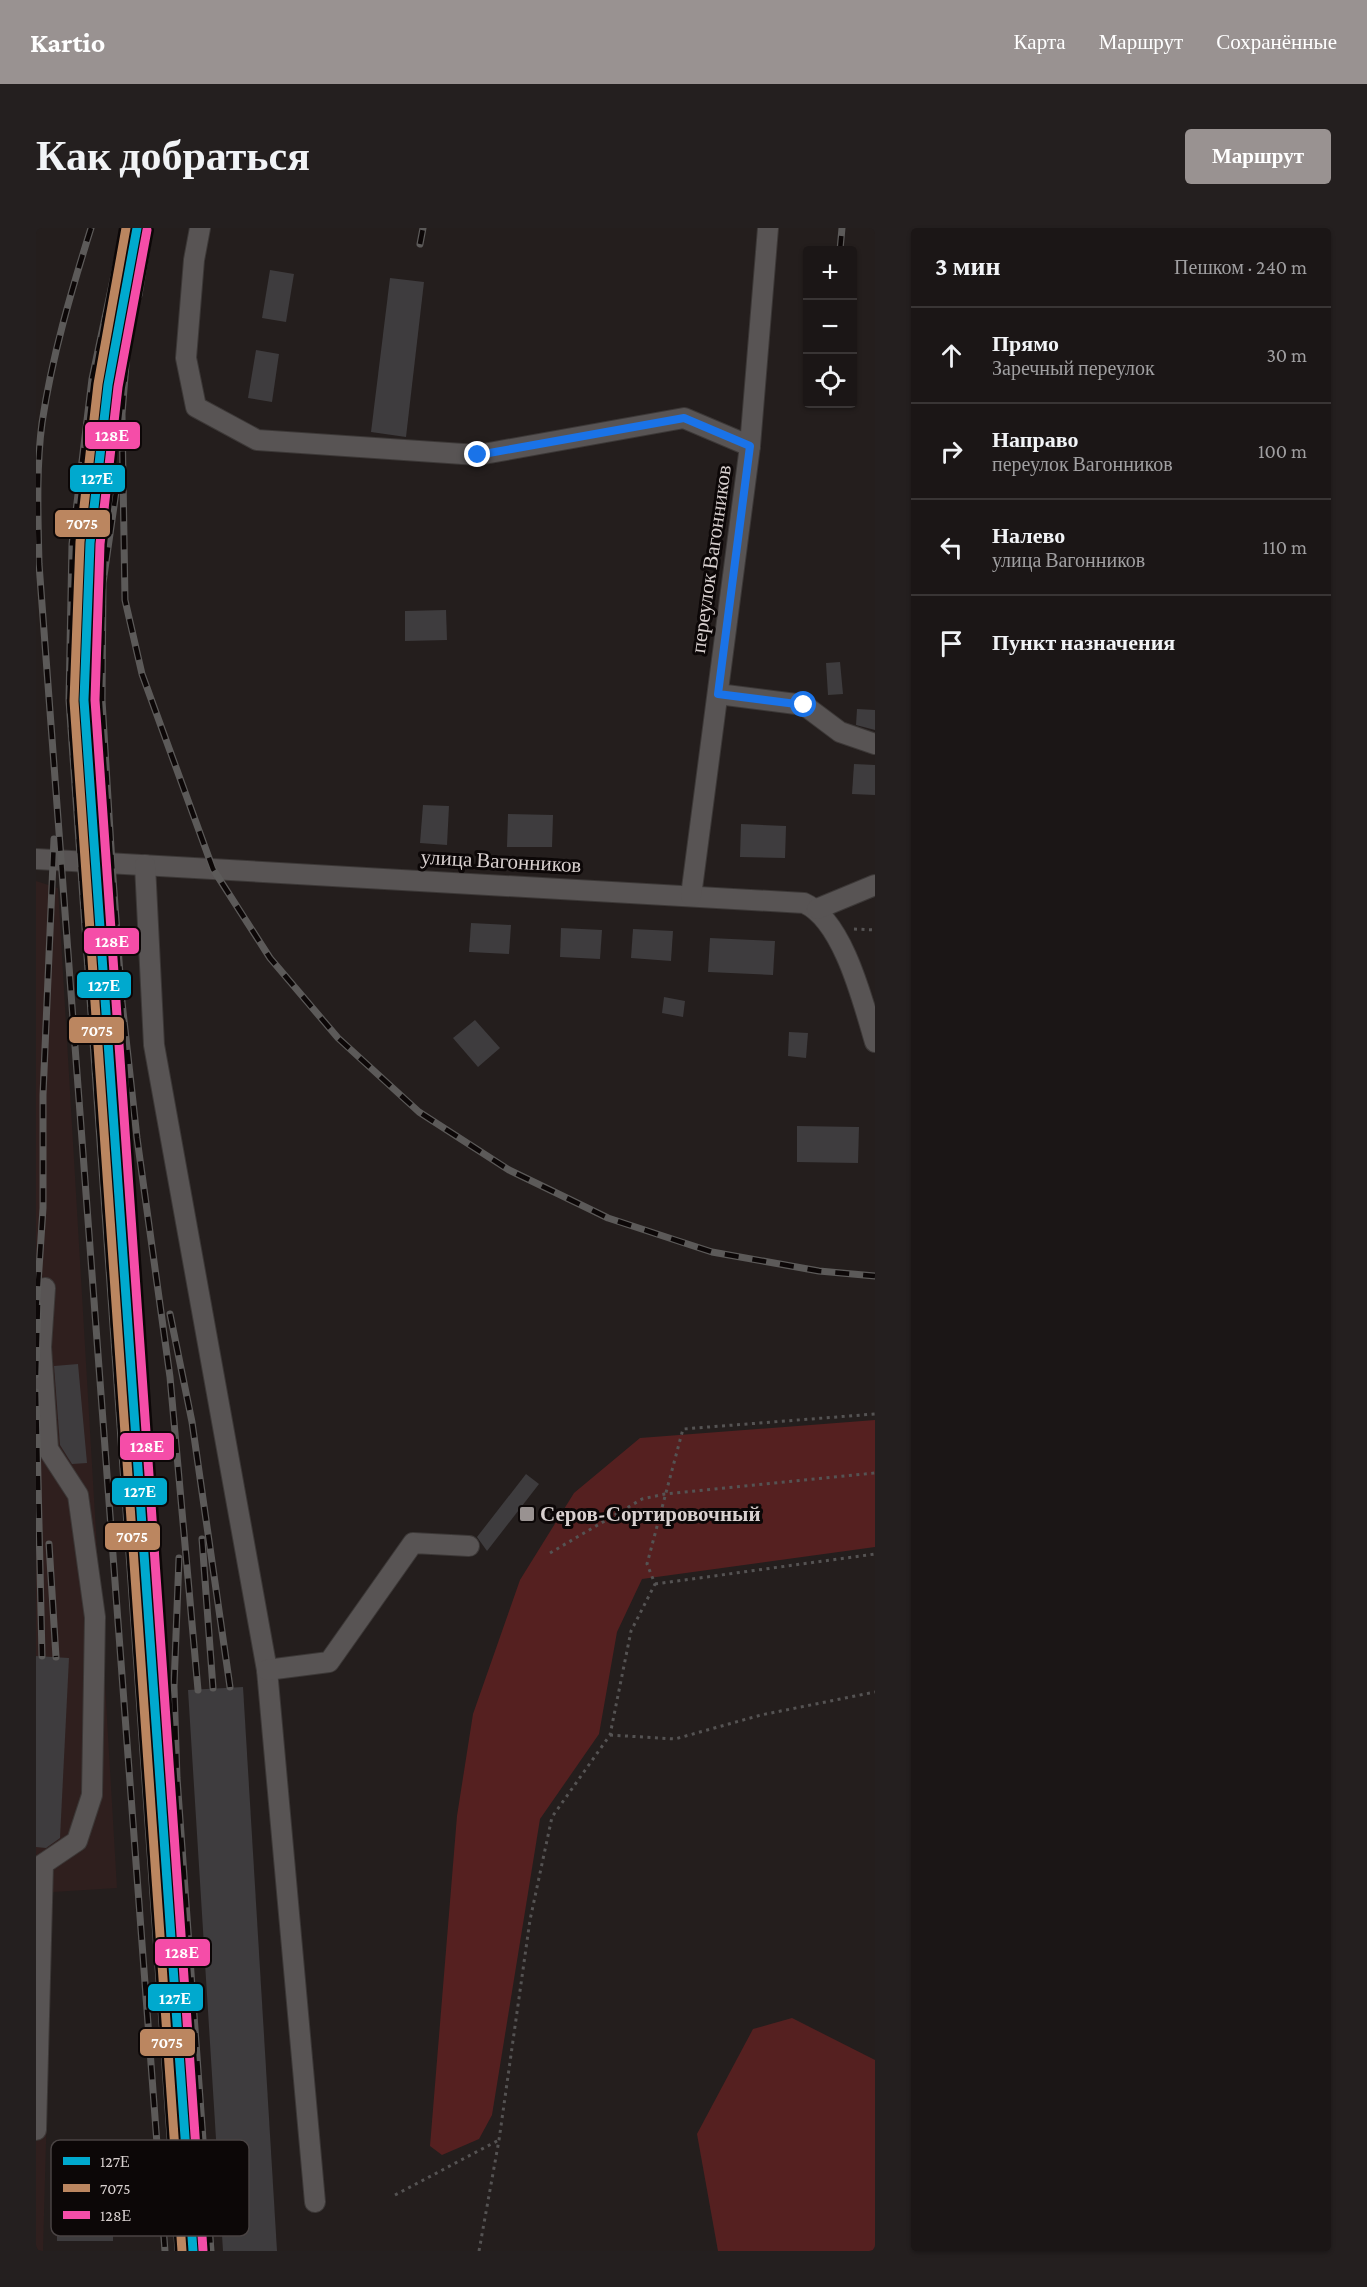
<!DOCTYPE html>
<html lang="ru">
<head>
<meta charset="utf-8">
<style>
  :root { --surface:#1b1616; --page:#241f1f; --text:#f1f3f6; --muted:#a09fa1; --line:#393535; --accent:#999291 }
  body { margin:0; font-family:"Crimson Pro",serif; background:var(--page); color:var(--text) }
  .controls { position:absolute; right:18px; top:18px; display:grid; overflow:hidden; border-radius:6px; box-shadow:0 2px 4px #0004 }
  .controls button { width:54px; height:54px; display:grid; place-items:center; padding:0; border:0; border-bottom:2px solid var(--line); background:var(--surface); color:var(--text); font:30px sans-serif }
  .stop { position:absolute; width:18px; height:18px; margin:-14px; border:4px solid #1a73e8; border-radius:50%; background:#fff }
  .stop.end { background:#1a73e8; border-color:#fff; box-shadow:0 2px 6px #0008 }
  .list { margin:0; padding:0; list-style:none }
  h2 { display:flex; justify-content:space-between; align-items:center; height:78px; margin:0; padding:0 24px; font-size:26px }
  h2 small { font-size:20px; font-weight:400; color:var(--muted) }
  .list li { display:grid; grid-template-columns:39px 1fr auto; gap:18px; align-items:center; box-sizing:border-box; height:96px; padding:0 24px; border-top:2px solid var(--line) }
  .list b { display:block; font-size:22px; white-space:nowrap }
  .list p { margin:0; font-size:20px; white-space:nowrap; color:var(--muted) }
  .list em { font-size:20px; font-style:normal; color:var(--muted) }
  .icon { flex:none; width:33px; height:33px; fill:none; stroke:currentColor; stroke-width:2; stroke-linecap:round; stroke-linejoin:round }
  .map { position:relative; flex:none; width:839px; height:2023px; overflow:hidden; border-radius:6px }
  header { display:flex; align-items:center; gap:36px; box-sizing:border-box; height:84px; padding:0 30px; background:var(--accent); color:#fff }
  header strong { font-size:28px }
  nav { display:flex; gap:33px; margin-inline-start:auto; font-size:21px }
  .intro { display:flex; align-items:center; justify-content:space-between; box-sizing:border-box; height:144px; padding:0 36px }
  h1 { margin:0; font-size:42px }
  .button { padding:15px 27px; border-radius:6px; background:var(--accent); color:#fff; font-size:21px; font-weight:700 }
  main { display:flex; gap:36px; padding:0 36px }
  aside { flex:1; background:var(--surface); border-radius:6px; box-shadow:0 2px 4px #0004 }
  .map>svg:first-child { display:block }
  .built { fill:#2f1f1e }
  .green { fill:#552020 }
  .building { fill:#3e3c3e }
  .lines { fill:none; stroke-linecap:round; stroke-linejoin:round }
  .minor-casing { stroke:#3c3837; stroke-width:22 }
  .path { stroke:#555353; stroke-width:3; stroke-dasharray:3 4.5; stroke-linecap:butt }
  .minor { stroke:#585454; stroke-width:20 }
  .rail-casing { stroke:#5c5a59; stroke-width:7 }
  .rail { stroke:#0c0707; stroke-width:4.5; stroke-dasharray:14; stroke-linecap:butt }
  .rail-1-casing { stroke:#0c0707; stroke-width:14 }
  .rail-2-casing { stroke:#0c0707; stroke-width:14 }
  .rail-3-casing { stroke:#0c0707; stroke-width:14 }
  .rail-1 { stroke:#00a9ce; stroke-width:9 }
  .rail-2 { stroke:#bb8660; stroke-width:9 }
  .rail-3 { stroke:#f54da8; stroke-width:9 }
  .route { stroke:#1a73e8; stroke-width:8 }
  .poi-dot { fill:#999291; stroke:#0c0707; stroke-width:2 }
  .labels { text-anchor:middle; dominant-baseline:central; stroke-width:6; stroke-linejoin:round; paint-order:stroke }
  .street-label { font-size:21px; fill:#d8d0cf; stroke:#0c0707 }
  .poi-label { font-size:21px; font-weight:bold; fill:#d8d0cf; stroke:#0c0707; text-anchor:start }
  .key { fill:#0c0707; stroke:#494343; stroke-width:1.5 }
  .key-label { font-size:16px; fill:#d8d0cf }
  .line-badge { stroke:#0c0707; stroke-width:2 }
  .badge-label { font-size:16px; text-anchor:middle; font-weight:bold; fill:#fff }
</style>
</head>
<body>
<header>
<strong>Kartio</strong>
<nav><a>Карта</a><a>Маршрут</a><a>Сохранённые</a></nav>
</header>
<div class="intro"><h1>Как добраться</h1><a class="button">Маршрут</a></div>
<main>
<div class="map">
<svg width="839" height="2023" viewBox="0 0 839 2023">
  <rect width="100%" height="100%" fill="#241e1d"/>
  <polygon class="built" points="0,653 22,660 81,1660 17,1664 7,2023 0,2023"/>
  <g class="green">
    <polygon points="839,1192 839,1319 606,1351 581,1404 563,1506 504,1591 456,1887 443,1911 406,1927 394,1918 421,1588 437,1486 484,1352 538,1265 604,1210"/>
    <polygon points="756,1790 839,1832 839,2023 682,2023 661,1906 717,1801"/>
  </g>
  <g class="building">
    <polygon points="234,42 258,46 250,94 226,90"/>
    <polygon points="354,50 388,54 370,209 335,204"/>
    <polygon points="220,122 243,126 236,174 212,170"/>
    <polygon points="410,382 411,412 369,413 369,383"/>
    <polygon points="804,434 807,466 792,467 790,435"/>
    <polygon points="821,481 839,482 839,502 820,497"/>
    <polygon points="818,536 839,537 839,567 816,566"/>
    <polygon points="387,577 413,578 411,617 384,615"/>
    <polygon points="472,586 517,587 516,619 471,619"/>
    <polygon points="705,596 750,598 749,630 704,629"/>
    <polygon points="435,695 475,697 473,726 433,724"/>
    <polygon points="525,700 566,702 564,731 524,729"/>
    <polygon points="597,701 637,703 635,733 595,730"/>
    <polygon points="674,710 739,713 737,747 672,744"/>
    <polygon points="628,769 649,773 647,789 626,785"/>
    <polygon points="439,792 464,820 442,839 417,810"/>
    <polygon points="753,804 772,805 770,830 752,828"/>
    <polygon points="761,898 823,899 822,935 761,934"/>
    <polygon points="42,1136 51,1235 36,1236 24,1217 18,1138"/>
    <polygon points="490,1246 503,1256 451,1323 441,1309"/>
    <polygon points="0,1428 33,1430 24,1610 10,1620 0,1619"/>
    <polygon points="207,1459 241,2023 187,2023 152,1462"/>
    <rect x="21" y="1981" width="56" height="32"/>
  </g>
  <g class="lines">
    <defs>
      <g id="minor">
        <polyline points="164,0 158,32 150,130 160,179 221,212 442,227 648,190 714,218"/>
        <polyline points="682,466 768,477 804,504 839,516"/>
        <path d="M 0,631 L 768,675 C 807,692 827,774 839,814"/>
        <polyline points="109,637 118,817 231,1442 279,1974"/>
        <polyline points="655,668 714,218 732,0"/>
        <polyline points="781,681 839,657"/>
        <polyline points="231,1442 293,1434 377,1315 433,1318"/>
        <polyline points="0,1902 7,1636 41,1613 56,1567 59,1389 42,1267 12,1221 5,1119 9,1060"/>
      </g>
    </defs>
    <use href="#minor" class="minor-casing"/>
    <g class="path">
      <polyline points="818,701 839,702"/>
      <polyline points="514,1325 606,1271 629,1266 839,1245"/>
      <polyline points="619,1356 839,1326"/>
      <polyline points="574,1507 639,1511 725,1487 839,1464"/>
      <polyline points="359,1967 463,1912"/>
      <polyline points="443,2023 463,1912 494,1692 516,1589 574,1507 595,1403 619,1356 611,1336 647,1201 839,1186"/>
    </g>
    <use href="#minor" class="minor"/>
    <defs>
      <g id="rail">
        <path d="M 55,0 C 35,64 16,128 6,195 C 0,241 2,290 3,336 L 129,2023"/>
        <polyline points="88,0 56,151 36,316 33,472 142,2023"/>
        <polyline points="101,0 86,186 89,372 106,446 177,641 234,730 302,810 383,884 473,942 572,990 676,1024 783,1043 839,1048"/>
        <polyline points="384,16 387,0"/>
        <polyline points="804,22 806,0"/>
        <polyline points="103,67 114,0"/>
        <polyline points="80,264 67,355 66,472 76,636 86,774 101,910 134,1149 162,1462"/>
        <polyline points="0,1086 7,980 7,867 18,611"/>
        <polyline points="134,1086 156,1194 194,1459"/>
        <polyline points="0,1147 2,1077"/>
        <polyline points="0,1164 6,1428"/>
        <polyline points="166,1311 177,1460"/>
        <polyline points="13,1316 20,1429"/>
        <polyline points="143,1330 138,1458 141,1550 175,2023"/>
      </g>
    </defs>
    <use href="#rail" class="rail-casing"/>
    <use href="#rail" class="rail"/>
    <defs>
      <polyline id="rail-1" points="101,0 72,157 54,315 48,472 157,2023"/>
      <polyline id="rail-2" points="90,0 62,156 44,314 38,473 146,2023"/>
      <polyline id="rail-3" points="111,2 82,159 64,316 59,472 167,2022"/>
    </defs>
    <use href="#rail-1" class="rail-1-casing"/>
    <use href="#rail-2" class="rail-2-casing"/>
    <use href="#rail-3" class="rail-3-casing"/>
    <use href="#rail-1" class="rail-1"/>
    <use href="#rail-2" class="rail-2"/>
    <use href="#rail-3" class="rail-3"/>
  </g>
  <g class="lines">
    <polyline class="route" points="442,227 648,190 714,218 682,466 768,477"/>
  </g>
  <rect class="poi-dot" x="483" y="1278" width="16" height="16" rx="3"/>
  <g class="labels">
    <g class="street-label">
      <text transform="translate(675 331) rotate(-82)">переулок Вагонников</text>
      <text transform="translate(465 633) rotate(3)">улица Вагонников</text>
    </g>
    <g class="poi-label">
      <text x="504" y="1286">Серов-Сортировочный</text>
    </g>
  </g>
  <rect x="15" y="1912" width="198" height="96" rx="9" class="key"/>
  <rect x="27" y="1929" width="27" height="8" fill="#00a9ce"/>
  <rect x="27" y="1956" width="27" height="8" fill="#bb8660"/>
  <rect x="27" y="1983" width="27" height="8" fill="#f54da8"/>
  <g class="key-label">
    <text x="64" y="1939">127Е</text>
    <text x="64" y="1966">7075</text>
    <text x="64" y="1993">128Е</text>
  </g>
  <g class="line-badge">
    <rect x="48" y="193" width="57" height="29" rx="6" fill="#f54da8"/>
    <rect x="33" y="236" width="57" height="29" rx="6" fill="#00a9ce"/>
    <rect x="18" y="281" width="57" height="29" rx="6" fill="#bb8660"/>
    <rect x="47" y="699" width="57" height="28" rx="6" fill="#f54da8"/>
    <rect x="40" y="743" width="56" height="28" rx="6" fill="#00a9ce"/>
    <rect x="32" y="788" width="57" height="28" rx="6" fill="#bb8660"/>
    <rect x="83" y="1204" width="56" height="29" rx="6" fill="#f54da8"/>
    <rect x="75" y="1249" width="57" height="29" rx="6" fill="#00a9ce"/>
    <rect x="68" y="1294" width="57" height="29" rx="6" fill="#bb8660"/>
    <rect x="118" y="1710" width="57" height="29" rx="6" fill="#f54da8"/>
    <rect x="111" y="1755" width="57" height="29" rx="6" fill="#00a9ce"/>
    <rect x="103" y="1800" width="57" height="29" rx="6" fill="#bb8660"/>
  </g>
  <g class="badge-label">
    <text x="76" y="213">128Е</text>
    <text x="61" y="256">127Е</text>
    <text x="46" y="301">7075</text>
    <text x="76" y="719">128Е</text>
    <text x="68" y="763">127Е</text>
    <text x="61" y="808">7075</text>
    <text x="111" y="1224">128Е</text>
    <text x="104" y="1269">127Е</text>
    <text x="96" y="1314">7075</text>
    <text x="146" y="1730">128Е</text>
    <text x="139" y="1776">127Е</text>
    <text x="131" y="1820">7075</text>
  </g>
</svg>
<div class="controls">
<button>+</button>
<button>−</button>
<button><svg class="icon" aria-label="locate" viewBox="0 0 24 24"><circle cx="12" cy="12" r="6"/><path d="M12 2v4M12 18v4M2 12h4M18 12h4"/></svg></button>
</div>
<div class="stop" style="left:768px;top:477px"></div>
<div class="stop end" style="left:442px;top:227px"></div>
</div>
<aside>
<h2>3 мин<small>Пешком · 240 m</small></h2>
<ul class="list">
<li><svg class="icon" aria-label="ahead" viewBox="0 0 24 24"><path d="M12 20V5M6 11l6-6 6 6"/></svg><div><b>Прямо</b><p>Заречный переулок</p></div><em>30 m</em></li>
<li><svg class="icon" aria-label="right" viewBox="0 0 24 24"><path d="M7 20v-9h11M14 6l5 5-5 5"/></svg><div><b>Направо</b><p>переулок Вагонников</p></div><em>100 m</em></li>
<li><svg class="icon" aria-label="left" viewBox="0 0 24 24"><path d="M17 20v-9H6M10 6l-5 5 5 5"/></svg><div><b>Налево</b><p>улица Вагонников</p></div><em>110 m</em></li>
<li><svg class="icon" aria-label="arrive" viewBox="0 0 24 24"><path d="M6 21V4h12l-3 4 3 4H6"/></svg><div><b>Пункт назначения</b></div></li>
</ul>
</aside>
</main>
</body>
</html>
